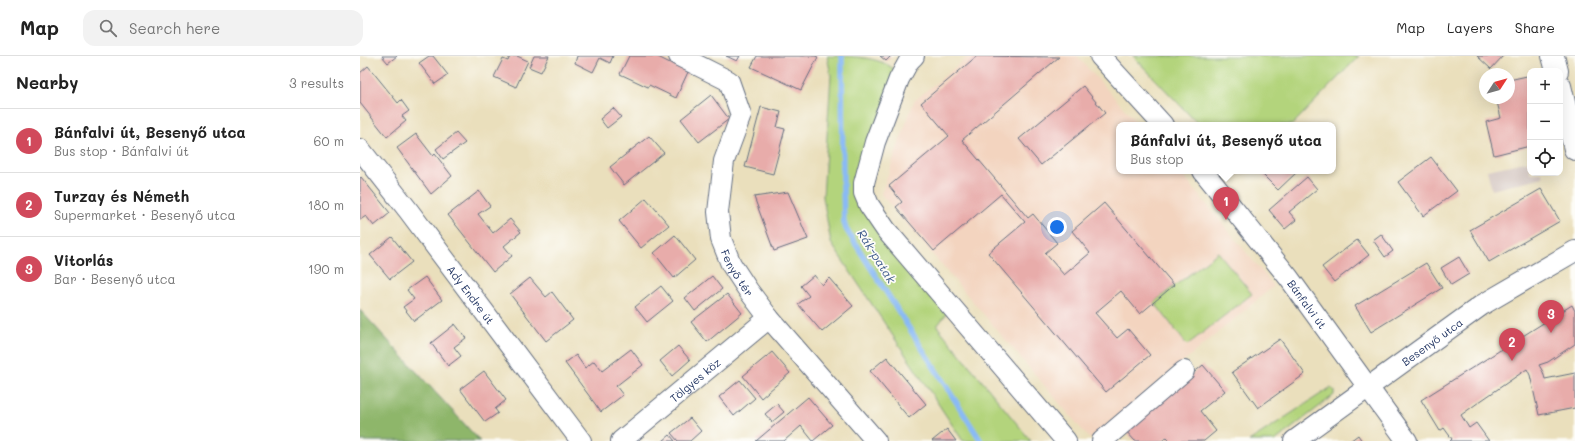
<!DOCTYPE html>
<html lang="en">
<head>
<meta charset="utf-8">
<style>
  :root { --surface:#fff; --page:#f2f2f2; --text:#222; --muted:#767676; --line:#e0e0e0; --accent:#d1495b }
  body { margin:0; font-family:Mali,sans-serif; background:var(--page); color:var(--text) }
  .controls { position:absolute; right:12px; top:12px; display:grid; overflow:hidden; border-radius:8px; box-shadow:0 4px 16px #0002 }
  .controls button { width:36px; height:36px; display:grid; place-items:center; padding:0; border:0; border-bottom:1px solid var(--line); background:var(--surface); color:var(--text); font:20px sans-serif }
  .compass { position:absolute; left:1119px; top:12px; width:36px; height:36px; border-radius:50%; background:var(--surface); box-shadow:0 4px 16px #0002; rotate:54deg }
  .you { position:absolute; left:697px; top:171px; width:14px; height:14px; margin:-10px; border:3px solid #fff; border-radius:50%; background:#1a73e8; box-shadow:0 0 0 6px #1a73e833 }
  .badge { display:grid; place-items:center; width:26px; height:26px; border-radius:50%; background:var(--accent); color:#fff; font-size:13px; font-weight:700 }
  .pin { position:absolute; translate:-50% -33px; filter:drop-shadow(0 1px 2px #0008) }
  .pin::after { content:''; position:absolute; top:21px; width:14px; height:12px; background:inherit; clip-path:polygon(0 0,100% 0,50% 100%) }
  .popup { position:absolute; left:756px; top:66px; width:220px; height:52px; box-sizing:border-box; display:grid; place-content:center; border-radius:8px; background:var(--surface); filter:drop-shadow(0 1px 3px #0005); font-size:13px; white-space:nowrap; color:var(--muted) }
  .popup b { font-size:15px; color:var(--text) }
  .popup::after { content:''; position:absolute; left:50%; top:100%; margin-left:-8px; border:8px solid transparent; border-top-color:var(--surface) }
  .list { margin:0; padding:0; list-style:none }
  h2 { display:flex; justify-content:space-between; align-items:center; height:52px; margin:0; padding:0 16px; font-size:17px }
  h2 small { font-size:13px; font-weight:400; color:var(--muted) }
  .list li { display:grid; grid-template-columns:26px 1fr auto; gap:12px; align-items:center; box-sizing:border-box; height:64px; padding:0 16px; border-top:1px solid var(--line) }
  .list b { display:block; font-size:15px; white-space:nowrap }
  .list p { margin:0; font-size:13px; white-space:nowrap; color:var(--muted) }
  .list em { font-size:13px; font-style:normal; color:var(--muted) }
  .icon { flex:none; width:22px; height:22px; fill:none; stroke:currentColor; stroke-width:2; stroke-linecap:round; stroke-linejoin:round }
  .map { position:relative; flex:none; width:1215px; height:385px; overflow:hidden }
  header { display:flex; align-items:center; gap:24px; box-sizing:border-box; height:56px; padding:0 20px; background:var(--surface); border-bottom:1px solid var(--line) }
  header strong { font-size:19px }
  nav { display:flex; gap:22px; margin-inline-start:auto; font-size:14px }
  .search { width:280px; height:36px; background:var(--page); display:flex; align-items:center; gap:10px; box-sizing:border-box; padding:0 14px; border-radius:12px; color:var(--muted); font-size:15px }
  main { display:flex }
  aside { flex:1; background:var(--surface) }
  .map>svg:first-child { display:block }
  .built { fill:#f3d4bf }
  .industrial { fill:#cfc0bb }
  .green { fill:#b3d47b; stroke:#67826c }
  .forest { fill:#8eb66b; stroke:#547264 }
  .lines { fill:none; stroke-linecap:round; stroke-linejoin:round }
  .stream { stroke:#89baf5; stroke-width:5.5 }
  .building { fill:#e8acaa }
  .minor-casing { stroke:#636d7f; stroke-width:22 }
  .major-casing { stroke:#636d7f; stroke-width:24 }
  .minor { stroke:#fff; stroke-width:20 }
  .major { stroke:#fff; stroke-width:22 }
  .labels { text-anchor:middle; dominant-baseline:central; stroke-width:3.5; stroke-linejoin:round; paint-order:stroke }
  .street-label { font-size:11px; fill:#1b2f5e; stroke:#fdfcf7 }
  .water-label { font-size:12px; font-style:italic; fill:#3c598b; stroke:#fdfcf7 }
</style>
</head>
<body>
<header>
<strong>Map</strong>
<div class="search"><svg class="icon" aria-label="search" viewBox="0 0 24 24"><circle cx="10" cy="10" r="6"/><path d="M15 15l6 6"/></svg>Search here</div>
<nav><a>Map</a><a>Layers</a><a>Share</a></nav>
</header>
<main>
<aside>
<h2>Nearby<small>3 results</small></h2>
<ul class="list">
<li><span class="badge">1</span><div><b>Bánfalvi út, Besenyő utca</b><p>Bus stop · Bánfalvi út</p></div><em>60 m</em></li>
<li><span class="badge">2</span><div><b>Turzay és Németh</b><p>Supermarket · Besenyő utca</p></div><em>180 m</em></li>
<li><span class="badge">3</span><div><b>Vitorlás</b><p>Bar · Besenyő utca</p></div><em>190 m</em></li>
</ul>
</aside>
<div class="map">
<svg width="1215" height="385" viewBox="0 0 1215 385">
  <rect width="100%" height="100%" fill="#fdfcf7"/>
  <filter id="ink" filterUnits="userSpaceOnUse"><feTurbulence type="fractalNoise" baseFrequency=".025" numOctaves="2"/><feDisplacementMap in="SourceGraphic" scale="8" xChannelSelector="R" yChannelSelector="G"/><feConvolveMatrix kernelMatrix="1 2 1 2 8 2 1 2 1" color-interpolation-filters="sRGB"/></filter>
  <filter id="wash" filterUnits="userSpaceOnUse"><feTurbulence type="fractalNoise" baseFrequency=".012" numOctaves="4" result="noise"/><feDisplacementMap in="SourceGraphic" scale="16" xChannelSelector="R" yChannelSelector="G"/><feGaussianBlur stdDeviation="0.9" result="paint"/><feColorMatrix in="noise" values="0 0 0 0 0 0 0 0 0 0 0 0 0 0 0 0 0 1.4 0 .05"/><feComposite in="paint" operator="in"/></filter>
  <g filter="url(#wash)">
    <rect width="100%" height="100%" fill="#eadfbc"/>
    <polygon class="built" points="609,0 717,0 779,69 759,69 759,115 819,115 914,230 730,383 521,138 554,45"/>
    <polygon class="industrial" points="1170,105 1170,117 1182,117 1183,121 1132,134 1127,114"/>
    <g class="green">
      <path d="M 467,0 C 489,0 521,0 536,15 L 498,123 L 587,257 L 577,270 L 671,385 L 603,385 L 471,187 L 463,141 L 471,19 Z"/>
      <polygon points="773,0 999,0 932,69 839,69"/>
      <polygon points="858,196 892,238 827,289 794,246"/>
      <polygon points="970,332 974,334 974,339 915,385 889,385"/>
    </g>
    <polygon class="forest" points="0,254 120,385 0,385"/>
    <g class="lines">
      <polyline class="stream" points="482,0 483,134 484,166 486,173 621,385"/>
    </g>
    <g id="blocks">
      <g class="building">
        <polygon points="22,0 37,0 28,7"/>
        <polygon points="69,0 73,0 88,19 75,28 59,7"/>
        <polygon points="150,0 157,0 168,5 156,31 134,21 143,3 148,5"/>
        <polygon points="174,0 189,0 181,16 169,11"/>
        <polygon points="217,0 253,0 250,7 240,2 233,16 215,7"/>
        <polygon points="269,0 296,0 328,16 316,42 289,29 288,31 260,18"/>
        <polygon points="366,0 380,0 377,5"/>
        <polygon points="397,0 455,0 458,1 441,34 391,11"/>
        <polygon points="520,0 531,0 526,5"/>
        <polygon points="617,0 699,1 602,84 668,162 673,158 697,187 685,197 704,219 730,197 712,175 744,147 814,229 780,258 761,235 735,257 757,282 768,273 790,299 746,336 628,197 665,166 641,138 574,195 536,151 542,146 529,130 589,80 561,47"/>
        <polygon points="1117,0 1143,0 1131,13"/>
        <polygon points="8,10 38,47 41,44 49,55 42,60 46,65 27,81 0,47 0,17"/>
        <polygon points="1167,20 1170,31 1170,90 1134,99 1126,66 1141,62 1136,42 1149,42 1149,24"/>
        <polygon points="723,30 745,57 681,109 659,83"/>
        <polygon points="351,39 369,63 339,86 321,63"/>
        <polygon points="401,51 421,56 417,71 425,73 413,118 385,111"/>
        <polygon points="253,52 261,61 247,72 240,63"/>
        <polygon points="96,77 105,87 83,103 76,93"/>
        <polygon points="56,78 73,100 75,98 92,120 71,138 37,92"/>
        <polygon points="289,80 304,97 264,129 250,111"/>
        <polygon points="1071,101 1097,135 1063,160 1038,126"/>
        <polygon points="904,115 938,115 918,134 902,118"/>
        <polygon points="1,121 30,157 14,170 6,160 0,164 0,122"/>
        <polygon points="947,121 957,133 929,156 936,164 925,173 909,154"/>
        <polygon points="1181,133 1200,165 1129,206 1110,174"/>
        <polygon points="119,135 130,150 118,158 133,177 150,163 161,176 144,190 152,200 133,216 88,159"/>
        <polygon points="428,136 448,183 414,195 394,141"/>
        <polygon points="286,142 309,169 281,192 259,165"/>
        <polygon points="1021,178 1033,195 1025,201 1013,184"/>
        <polygon points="315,179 335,204 314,222 294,197"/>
        <polygon points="32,181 52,206 30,223 10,199"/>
        <polygon points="997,184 1009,199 974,226 962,211"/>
        <polygon points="1099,201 1109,218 1091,229 1081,212"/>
        <polygon points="1066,207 1082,232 1011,276 995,250"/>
        <polygon points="454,219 462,229 469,222 493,250 462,276 438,248 449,240 441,230"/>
        <polygon points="352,220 362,233 335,255 325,242"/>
        <polygon points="65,221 82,244 54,265 43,251 54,243 47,234"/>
        <polygon points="170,222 186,241 192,236 213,264 186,285 150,238"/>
        <polygon points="301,230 313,245 287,266 275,251"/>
        <polygon points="367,238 382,257 347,286 331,266"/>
        <polygon points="1212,249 1215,255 1215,288 1188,306 1179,309 1183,316 1185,323 1215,317 1215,352 1179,359 1170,319 1167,313 1119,346 1101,359 1109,372 1116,367 1129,385 1090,385 1092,383 1084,372 1080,375 1061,344"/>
        <polygon points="95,268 106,282 94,291 101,300 88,310 71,287"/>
        <polygon points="920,283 945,318 898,352 872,316"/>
        <polygon points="318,290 330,304 312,320 300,305"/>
        <polygon points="271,293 283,309 256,330 263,339 241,356 205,307 216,299 225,312 234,305 242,315"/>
        <polygon points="412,296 430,317 401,342 383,320"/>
        <polygon points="527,301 566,348 549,362 510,315"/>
        <polygon points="843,309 865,335 840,355 856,375 844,385 811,385 807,381 802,385 775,385 765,374"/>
        <polygon points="124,315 146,344 135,353 138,357 125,366 100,333"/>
        <polygon points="380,324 395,342 374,360 359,341"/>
        <polygon points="448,341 472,369 453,385 441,370 424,385 396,385"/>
        <polygon points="417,348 424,356 412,366 405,358"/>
        <polygon points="330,362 341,375 330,385 318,385 311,377"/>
        <polygon points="587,373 596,385 572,385"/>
        <polygon points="310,379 315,385 303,385"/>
        <polygon points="998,379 1002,385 990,385"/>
      </g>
    </g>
  </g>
  <g filter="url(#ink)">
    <use href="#blocks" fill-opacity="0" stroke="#636d7f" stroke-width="1"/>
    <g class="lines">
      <defs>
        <g id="minor">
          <path id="s1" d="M 319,0 L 369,25 L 381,59 L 364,105 L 358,156 L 361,183 L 371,208 L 388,234 L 409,262 L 516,385"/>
          <polyline points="554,0 549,5 539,23 515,86 504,127 504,137 509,149 526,174 706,385"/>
          <polyline points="740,0 803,69"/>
          <path id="s2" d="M 0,93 L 48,154 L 221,385"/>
          <path id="s3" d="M 843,115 L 929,222 L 1047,385"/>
          <path id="s4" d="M 261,385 L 409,262"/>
          <polyline points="742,385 824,315"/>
          <path id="s5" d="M 934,385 L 1122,249 L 1215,195"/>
        </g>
        <g id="major">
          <polyline points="1193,0 1197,15"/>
          <polyline points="1200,30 1215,93"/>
        </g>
      </defs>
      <use href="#minor" class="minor-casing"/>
      <use href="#major" class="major-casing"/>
      <use href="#minor" class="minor"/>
      <use href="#major" class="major"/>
    </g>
  </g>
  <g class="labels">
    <g class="street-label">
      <text stroke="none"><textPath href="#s1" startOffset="257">Fenyő tér</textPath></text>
      <text stroke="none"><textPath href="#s2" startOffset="183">Ady Endre út</textPath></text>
      <text stroke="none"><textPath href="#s3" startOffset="169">Bánfalvi út</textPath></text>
      <text stroke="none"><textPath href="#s5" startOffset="170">Besenyő utca</textPath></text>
      <text stroke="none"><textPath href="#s4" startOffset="96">Tölgyes köz</textPath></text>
    </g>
    <g class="water-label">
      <text transform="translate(517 200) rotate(58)">Rák-patak</text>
    </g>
  </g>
</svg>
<div class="controls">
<button>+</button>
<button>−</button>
<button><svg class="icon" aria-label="locate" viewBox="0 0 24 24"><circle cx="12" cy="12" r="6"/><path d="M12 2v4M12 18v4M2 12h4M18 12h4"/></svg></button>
</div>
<svg class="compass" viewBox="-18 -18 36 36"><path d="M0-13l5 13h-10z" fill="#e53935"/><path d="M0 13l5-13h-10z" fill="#767676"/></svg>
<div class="you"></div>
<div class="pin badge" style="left:866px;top:164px">1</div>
<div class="popup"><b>Bánfalvi út, Besenyő utca</b>Bus stop</div>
<div class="pin badge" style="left:1152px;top:305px">2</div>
<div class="pin badge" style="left:1191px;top:277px">3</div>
</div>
</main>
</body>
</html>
